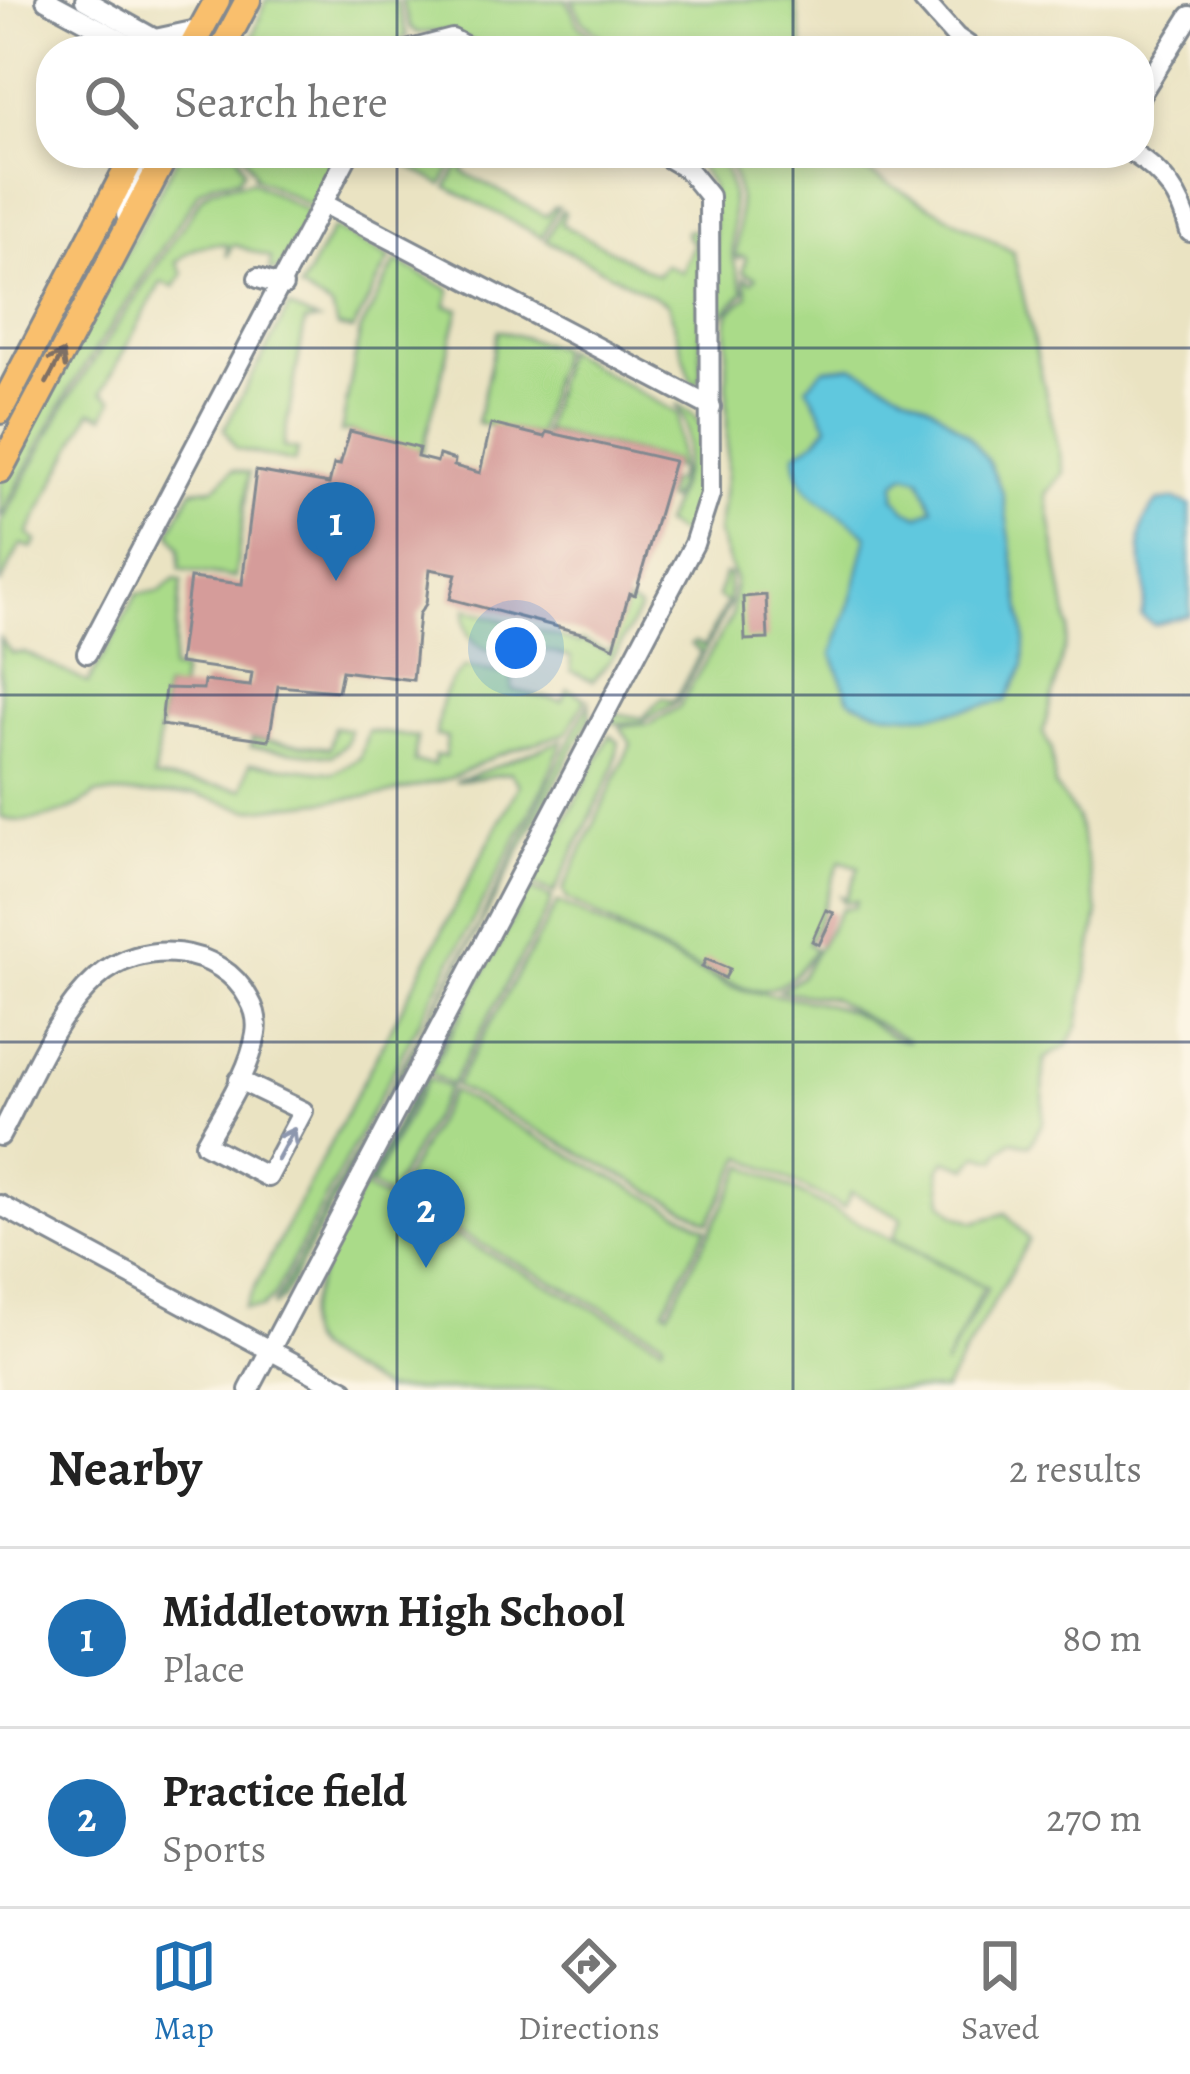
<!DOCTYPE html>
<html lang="en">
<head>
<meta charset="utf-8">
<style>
  :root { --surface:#fff; --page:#f6f6f6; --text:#222; --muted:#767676; --line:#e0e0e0; --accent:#1f6fb2 }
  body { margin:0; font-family:Alegreya,serif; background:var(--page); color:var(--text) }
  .you { position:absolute; left:516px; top:648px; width:42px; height:42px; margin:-30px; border:9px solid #fff; border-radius:50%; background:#1a73e8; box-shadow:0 0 0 18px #1a73e833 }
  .badge { display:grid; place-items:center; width:78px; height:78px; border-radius:50%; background:var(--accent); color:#fff; font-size:39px; font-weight:700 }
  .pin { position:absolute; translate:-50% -99px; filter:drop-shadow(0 3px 6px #0008) }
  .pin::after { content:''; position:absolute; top:63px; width:42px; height:36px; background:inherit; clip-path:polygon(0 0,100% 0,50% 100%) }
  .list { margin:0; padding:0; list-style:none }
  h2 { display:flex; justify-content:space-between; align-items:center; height:156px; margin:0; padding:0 48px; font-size:51px }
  h2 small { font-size:39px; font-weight:400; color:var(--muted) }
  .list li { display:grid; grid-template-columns:78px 1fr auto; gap:36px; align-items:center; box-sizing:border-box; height:180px; padding:0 48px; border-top:3px solid var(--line) }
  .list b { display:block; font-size:45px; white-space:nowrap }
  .list p { margin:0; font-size:39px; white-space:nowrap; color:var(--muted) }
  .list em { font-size:39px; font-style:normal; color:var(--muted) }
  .icon { flex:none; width:66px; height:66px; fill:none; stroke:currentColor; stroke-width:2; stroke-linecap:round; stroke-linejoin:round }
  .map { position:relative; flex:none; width:1190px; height:1390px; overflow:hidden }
  .search { position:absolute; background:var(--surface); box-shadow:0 6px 18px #0003; left:36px; right:36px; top:36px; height:132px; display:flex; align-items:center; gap:30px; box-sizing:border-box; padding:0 42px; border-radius:48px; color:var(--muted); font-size:45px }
  .sheet { height:516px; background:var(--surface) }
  nav { display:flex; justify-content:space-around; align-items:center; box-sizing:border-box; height:168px; border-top:3px solid var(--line); background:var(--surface); font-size:33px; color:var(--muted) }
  nav a { display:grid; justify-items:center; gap:6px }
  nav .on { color:var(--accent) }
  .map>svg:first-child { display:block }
  .green { fill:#aadb89; stroke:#628574; stroke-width:3 }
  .water { fill:#61c8de; stroke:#3e7c9e; stroke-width:3; fill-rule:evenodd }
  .building { fill:#d59c9a }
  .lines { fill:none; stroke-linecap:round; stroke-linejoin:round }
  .minor-casing { stroke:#828990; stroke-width:24 }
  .major-casing { stroke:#828990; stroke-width:30 }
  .minor { stroke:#fff; stroke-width:18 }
  .major { stroke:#f9bf6d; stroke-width:24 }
  .oneway { stroke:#7f7065 }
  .oneway2 { stroke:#8d97ae }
  .grid { fill:none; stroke:#1b2f5e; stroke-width:3; stroke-opacity:0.55 }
</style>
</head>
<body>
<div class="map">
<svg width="1190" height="1390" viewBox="0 0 1190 1390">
  <rect width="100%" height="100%" fill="#fcf5e5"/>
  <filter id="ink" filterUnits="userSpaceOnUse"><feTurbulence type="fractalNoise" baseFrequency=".00833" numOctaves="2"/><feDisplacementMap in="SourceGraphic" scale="24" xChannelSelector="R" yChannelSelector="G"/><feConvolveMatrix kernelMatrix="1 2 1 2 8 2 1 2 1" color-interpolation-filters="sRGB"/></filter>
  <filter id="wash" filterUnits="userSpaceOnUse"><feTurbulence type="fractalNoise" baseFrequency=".004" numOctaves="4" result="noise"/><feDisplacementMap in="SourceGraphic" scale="48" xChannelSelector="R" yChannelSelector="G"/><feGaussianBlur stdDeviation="2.7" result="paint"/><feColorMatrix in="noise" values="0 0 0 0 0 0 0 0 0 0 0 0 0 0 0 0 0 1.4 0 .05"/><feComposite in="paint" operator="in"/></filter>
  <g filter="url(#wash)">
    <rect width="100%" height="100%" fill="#eae3c2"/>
    <g class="green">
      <polygon points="266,0 396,0 407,36 384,51 248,51"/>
      <polygon points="401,0 567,0 578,24 608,51 494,51 448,31 418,33 410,27"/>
      <polygon points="572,0 795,0 804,51 630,51 623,44 621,51 616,51 582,20"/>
      <polygon points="180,153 237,153 244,170 238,179 212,183 199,192 69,390 0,517 0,483"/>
      <polygon points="243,153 328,153 331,170 315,208 253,176 255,174"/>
      <polygon points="386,153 428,153 448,164 459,154 442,185"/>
      <path d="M 684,153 L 715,153 C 739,184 731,219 733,255 C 734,268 741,280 744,292 L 721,316 L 718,314 L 711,185 L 701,169 Z"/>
      <path d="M 722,153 L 833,153 L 1013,252 L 1064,472 L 1046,494 L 1069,629 L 1043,733 L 1051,748 L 1055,786 L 1077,817 L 1098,912 L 1078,1026 L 1067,1046 L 1044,1059 L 1043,1122 L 1030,1145 L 1012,1141 L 1001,1150 L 996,1160 L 978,1155 L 968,1168 L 945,1160 L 939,1169 L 943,1202 L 956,1215 L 975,1222 L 1006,1213 L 1029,1240 L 944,1390 L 385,1390 C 283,1337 294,1346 333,1243 L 602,735 L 366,1189 L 662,1345 L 663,1340 L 394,1198 L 452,1091 L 707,1228 L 664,1309 L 668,1312 L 745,1165 L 984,1287 L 944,1367 L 988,1288 L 893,1238 L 902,1218 L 851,1192 L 844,1208 L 743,1157 L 709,1222 L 455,1086 L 558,902 L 729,986 C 773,999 817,995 859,1016 C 876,1025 891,1040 909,1041 L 831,998 L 779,991 L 801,977 L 842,908 L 854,907 L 856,901 L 843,902 L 840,896 L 846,898 L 859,867 L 840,861 C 828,889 822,917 808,944 L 815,949 C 801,968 790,986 765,990 C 733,996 603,917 567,899 L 563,890 L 631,744 L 620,726 L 650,724 L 679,707 L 732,615 L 735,580 L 718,533 L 727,473 L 727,321 L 730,311 L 748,296 L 745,278 L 752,282 L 756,278 L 743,272 L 746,258 L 741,256 L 738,259 L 736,255 C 740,221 744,182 722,153 Z"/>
      <polygon points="463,157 466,161 463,172 546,216 554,207 558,207 542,237 447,187"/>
      <path d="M 251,181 L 311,213 L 279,270 L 270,271 L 271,258 L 238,246 L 232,245 L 227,257 L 227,245 C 207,241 190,249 176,262 L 183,274 L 174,287 L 161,282 L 102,392 L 113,399 L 104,416 L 91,411 L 28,534 L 37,541 L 32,548 L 21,544 L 0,585 L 0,525 L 67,401 L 202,197 L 213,188 Z"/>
      <polygon points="562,210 565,213 561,224 657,275 665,264 682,272 694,242 687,237 686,231 696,230 699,236 701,372 698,384 692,383 668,304 546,240"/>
      <polygon points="333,228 390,258 353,330 338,327 332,308 300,289"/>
      <polygon points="396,261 450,290 446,306 459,309 422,452 350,431 341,432 360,331"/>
      <polygon points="289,307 318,321 305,322 283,447 298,450 294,462 236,449 224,429"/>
      <polygon points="498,330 560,348 538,435 477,423"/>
      <polygon points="564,350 678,414 680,478 670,501 666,499 669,481 675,482 679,469 673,467 674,461 547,431 543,436"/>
      <path d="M 676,404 C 684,409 694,413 698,422 C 709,447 697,515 683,536 L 664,524 C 678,492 701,435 676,404 Z"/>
      <polygon points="233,470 249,473 235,578 180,569 180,548 170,532 192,490 214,488"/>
      <polygon points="724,574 729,575 729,605 677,702 641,722 611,723 615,713 642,718 663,698 674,702 701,652 691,644 695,642 704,646 727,603 718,597"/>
      <path d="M 175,579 L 182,581 L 171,670 L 182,671 L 180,690 L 165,688 L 154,778 L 243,789 L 250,763 L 334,773 L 360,758 L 368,731 L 417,737 L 414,762 L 434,765 L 435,756 L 445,756 L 447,737 L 436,736 C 440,706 441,687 465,667 L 512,675 L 512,690 L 562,701 L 568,689 L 586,698 L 567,733 L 498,755 L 451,778 L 383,795 L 249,810 L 196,794 L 96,794 C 75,812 27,828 0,817 L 0,638 L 11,653 L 26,653 L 88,683 L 137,594 L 159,592 Z"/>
      <path d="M 627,602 L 640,609 L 616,653 L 593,681 L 571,671 L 571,657 L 523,645 L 515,658 C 485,651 460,646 466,609 L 579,643 L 582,640 L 609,652 Z"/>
      <polygon points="589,702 590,718 283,1298 273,1307 481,920"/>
      <polygon points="334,727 350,730 346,744 331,756 251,747 252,739 330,748"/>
      <polygon points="610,735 619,742 614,768 554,893 532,884"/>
      <polygon points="563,740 543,788 273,1298 261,1308 244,1308 519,785 510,773 455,782"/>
      <polygon points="529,889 552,898 548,909 451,1085 430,1073"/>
      <polygon points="428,1078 449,1088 389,1196 371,1186"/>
    </g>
    <g class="water">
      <path d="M 852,366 L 932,406 L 967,434 L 988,461 L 1003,493 L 1025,637 L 1024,666 L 1006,701 C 951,711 901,728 849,699 L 832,654 L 852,598 L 867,536 C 841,508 796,502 795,454 L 817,439 L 828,425 L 807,386 L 824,369 ZM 906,474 L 920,478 L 933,508 L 919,516 L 906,510 L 895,497 L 895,482 Z"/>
      <path d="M 1173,499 L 1190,505 L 1190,615 L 1154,625 L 1141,616 C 1158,569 1119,547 1157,502 Z"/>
    </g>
    <g id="blocks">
      <g class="building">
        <polygon points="491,424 545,437 547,432 674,461 635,595 629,593 614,647 585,634 450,599 456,574 430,569 426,604 419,614 413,680 342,671 338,691 278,686 269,740 161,725 165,688 203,689 204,681 250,686 252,673 179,663 190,578 242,584 256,471 329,484 334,464 340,465 350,431 419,448 417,457 437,462 439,455 455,460 454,466 480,473"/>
        <polygon points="766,595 768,639 745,640 743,597"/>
        <polygon points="826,910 834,913 819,945 812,941"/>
        <polygon points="706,959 730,969 725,978 702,967"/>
      </g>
    </g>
  </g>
  <g filter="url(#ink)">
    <use href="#blocks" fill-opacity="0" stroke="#828990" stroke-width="3"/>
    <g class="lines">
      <defs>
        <g id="minor">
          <polyline points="46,0 141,51"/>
          <polyline points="85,0 155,39 202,29"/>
          <polyline points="923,0 956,37 976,51"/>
          <polyline points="406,51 452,39 474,51"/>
          <polyline points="1139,97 1190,16"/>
          <path d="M 1133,153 C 1164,173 1181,196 1190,232"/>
          <polyline points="324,204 711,407"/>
          <polyline points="126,215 131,195 153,153"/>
          <polyline points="258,278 283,286"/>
          <polyline points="87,653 349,153"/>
          <path d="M 0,1136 C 28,1084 52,1018 97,978 C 141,938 221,945 249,999 C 255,1009 258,1022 256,1034 C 250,1072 223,1111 205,1144 L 268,1177 L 303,1111 L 239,1080"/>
          <polyline points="0,1205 344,1390"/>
          <polyline points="249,1390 694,544 710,494 709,196 687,169 660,153"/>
        </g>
        <g id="major">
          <polyline points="189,51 217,0"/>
          <polyline points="221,51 248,0"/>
          <polyline points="0,411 135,153"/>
          <polyline points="0,470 167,153"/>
        </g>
      </defs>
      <use href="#minor" class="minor-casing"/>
      <use href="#major" class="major-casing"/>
      <use href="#minor" class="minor"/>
      <use href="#major" class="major"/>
    </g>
    <defs><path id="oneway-shaft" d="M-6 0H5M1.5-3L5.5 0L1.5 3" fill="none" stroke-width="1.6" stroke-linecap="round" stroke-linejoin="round" transform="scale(3)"/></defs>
    <use class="oneway" href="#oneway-shaft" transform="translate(55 367) rotate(-62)"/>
    <use class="oneway2" href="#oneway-shaft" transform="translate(286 1144) rotate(-62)"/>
  </g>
  <path class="grid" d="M 397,0 L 397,51M 793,0 L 793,51M 397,153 L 397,1390M 793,153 L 793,1390M 0,348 L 1190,348M 0,695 L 1190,695M 0,1042 L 1190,1042"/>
</svg>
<div class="you"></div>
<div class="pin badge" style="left:336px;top:581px">1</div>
<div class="pin badge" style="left:426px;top:1268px">2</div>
<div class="search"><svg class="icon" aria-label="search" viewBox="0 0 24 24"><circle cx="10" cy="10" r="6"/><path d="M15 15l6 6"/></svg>Search here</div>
</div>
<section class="sheet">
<h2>Nearby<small>2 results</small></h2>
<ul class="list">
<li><span class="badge">1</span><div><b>Middletown High School</b><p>Place</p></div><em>80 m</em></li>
<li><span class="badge">2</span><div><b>Practice field</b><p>Sports</p></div><em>270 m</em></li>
</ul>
</section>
<nav>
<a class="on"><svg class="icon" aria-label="map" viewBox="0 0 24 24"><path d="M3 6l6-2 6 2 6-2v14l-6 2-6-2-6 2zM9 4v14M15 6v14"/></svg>Map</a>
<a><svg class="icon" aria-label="directions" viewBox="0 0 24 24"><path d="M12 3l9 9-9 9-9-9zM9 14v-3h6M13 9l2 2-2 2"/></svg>Directions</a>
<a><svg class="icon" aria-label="saved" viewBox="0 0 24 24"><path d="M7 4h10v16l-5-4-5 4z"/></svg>Saved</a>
</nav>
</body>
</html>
